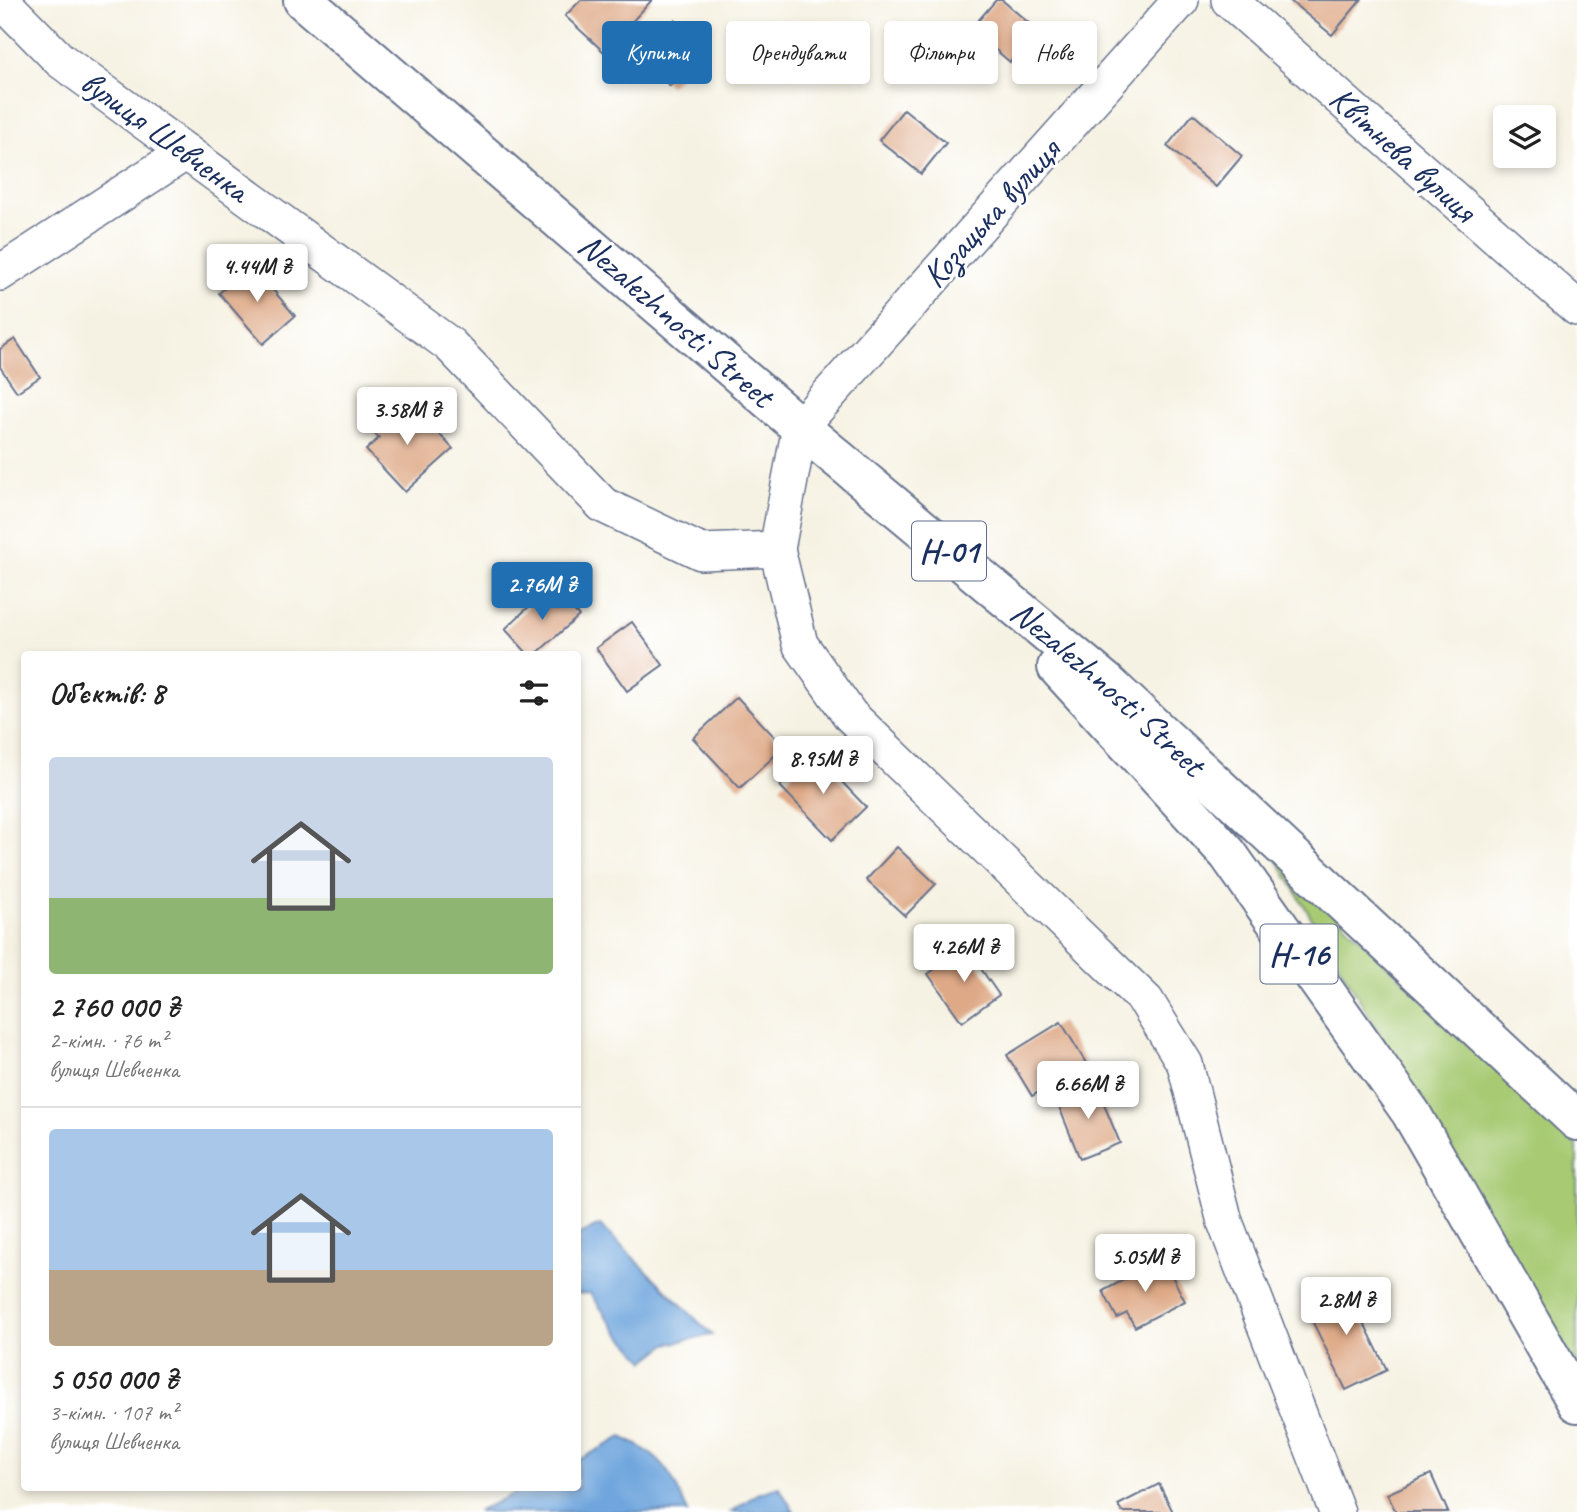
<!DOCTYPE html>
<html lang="uk">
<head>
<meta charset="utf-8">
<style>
	:root { --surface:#fff; --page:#f2f2f2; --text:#222; --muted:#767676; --line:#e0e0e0; --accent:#1f6fb2 }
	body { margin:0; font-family:Caveat,sans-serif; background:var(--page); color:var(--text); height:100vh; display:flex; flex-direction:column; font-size:26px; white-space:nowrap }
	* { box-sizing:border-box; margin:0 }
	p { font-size:23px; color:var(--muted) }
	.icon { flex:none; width:38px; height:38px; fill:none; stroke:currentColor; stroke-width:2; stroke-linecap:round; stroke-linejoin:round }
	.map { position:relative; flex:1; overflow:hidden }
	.sheet { position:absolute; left:21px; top:651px; width:560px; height:840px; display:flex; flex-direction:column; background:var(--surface); border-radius:7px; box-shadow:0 4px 10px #0003 }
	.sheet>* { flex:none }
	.banner { position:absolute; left:602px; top:21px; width:665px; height:63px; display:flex; gap:14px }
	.buttons { position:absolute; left:1493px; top:105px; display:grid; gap:14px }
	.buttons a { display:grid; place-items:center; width:63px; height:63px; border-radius:7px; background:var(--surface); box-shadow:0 4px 10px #0003; font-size:35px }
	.price { position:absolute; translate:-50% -60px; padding:0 16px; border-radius:7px; background:#fff; color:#222; font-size:23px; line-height:46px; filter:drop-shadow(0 2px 4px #0008) }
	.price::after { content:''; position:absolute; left:50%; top:42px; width:21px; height:16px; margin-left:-10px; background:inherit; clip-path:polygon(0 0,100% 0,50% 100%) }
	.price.on { background:var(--accent); color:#fff }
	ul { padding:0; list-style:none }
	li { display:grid; align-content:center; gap:14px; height:371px; padding:0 28px }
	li+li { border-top:2px solid var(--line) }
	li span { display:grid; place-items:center; height:217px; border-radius:7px; color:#555 }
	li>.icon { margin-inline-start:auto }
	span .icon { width:126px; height:126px; fill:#fffc; stroke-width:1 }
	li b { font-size:30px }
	h2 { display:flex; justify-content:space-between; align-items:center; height:84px; padding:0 28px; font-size:30px }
	.chip { padding:0 24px; border-radius:7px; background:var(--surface); box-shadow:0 4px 10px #0003; font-size:24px; line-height:63px }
	.chip.on { background:var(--accent); color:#fff }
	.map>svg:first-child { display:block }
</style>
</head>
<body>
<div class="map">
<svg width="1577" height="1512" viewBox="0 0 1577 1512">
	<rect width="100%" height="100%" fill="#fff"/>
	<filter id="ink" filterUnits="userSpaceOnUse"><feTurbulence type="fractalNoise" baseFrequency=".0143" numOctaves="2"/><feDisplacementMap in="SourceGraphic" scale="14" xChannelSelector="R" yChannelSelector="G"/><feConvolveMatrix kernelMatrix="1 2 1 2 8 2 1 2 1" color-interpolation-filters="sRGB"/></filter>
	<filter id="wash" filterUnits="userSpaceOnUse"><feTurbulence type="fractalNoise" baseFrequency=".00686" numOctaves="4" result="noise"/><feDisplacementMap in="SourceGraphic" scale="28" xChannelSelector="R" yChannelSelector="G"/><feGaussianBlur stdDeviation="1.57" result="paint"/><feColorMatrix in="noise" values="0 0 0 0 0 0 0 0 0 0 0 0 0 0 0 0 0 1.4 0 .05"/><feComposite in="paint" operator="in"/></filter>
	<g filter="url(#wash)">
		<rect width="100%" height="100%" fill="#f6f2e3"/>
		<path fill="#a7ca73" stroke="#617c68" stroke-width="2" d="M 1276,858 L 1577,1146 L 1577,1367 Z"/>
		<g fill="#6fa6dd" stroke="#456a9e" stroke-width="2">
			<path d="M 600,1225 L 712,1335 L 667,1344 L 645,1361 L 616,1330 L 590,1293 L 578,1294 L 578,1235 Z"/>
			<path d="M 622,1437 C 665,1458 669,1470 688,1512 L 477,1512 L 524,1488 L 578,1488 L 578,1460 Z"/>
			<path d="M 779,1487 L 794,1512 L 731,1512 L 757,1494 Z"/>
		</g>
		<g id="blocks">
			<g fill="#dea986">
				<path d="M 581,0 L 652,0 L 604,52 L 565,16 Z"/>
				<path d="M 996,0 L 1002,0 L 1037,30 L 1010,62 L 971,29 Z"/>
				<path d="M 1289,0 L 1361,0 L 1332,35 Z"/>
				<path d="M 675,20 L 706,49 L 670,86 L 640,56 Z"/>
				<path d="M 904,109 L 946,143 L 921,174 L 879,140 Z"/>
				<path d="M 1193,114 L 1242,156 L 1216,187 L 1167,146 Z"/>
				<path d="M 252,265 L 295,316 L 263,344 L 219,293 Z"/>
				<path d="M 15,339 L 40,377 L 17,392 L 0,367 L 0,349 Z"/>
				<path d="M 412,404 L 453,449 L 405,492 L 366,450 L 379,438 L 370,429 L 391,410 L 397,417 Z"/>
				<path d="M 551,586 L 579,616 L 536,654 L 528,654 L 505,629 Z"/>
				<path d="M 632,622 L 663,665 L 627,691 L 596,648 Z"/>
				<path d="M 737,697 L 784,747 L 740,788 L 693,738 Z"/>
				<path d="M 814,753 L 866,807 L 832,840 L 780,786 Z"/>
				<path d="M 897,847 L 936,884 L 905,916 L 866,880 Z"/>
				<path d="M 966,947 L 999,995 L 962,1022 L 928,974 Z"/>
				<path d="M 1061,1022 L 1086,1063 L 1032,1096 L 1007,1055 Z"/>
				<path d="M 1095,1083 L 1120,1143 L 1080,1159 L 1056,1099 Z"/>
				<path d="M 1163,1259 L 1185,1301 L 1135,1327 L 1127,1313 L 1117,1318 L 1103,1291 Z"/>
				<path d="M 1345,1284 L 1387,1370 L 1346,1390 L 1304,1304 Z"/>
				<path d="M 1431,1474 L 1448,1512 L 1396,1512 L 1387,1494 Z"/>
				<path d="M 1159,1484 L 1173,1512 L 1122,1512 L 1118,1505 Z"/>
			</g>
		</g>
	</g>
	<g filter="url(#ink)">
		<use href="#blocks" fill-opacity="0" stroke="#68738d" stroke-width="2"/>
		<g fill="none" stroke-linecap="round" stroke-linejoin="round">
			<g stroke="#68738d" stroke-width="38">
				<g id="street">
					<path d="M 1,0 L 60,60 L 450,345 L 603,505 L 701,552 L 777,549"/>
					<path d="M 1181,0 L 800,427 L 777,549 L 800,644 L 850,715 L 1146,1001 L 1185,1064 L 1225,1222 L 1337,1512"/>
					<path d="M 1229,0 L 1577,308"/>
					<path d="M 0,273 L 186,152"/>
				</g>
			</g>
			<g stroke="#68738d" stroke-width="42">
				<g id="primary">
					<path id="s1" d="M 303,0 L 800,427 L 1106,682 L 1577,1121"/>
					<path d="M 1057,667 L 1228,854 L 1411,1113 L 1577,1403"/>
				</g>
			</g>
			<use href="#street" stroke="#fff" stroke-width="35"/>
			<use href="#primary" stroke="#fff" stroke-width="38"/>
		</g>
	</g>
	<g text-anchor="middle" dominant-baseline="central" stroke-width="6" stroke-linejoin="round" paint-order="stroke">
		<g fill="#fff" stroke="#5f6d8e" stroke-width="2">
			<rect x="912" y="521.5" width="74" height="59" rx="5"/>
			<rect x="1260.5" y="924.5" width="77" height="59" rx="5"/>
		</g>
		<g font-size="33" font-weight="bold" fill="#1b2f5e">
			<text x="949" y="551">Н-01</text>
			<text x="1299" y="954">Н-16</text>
		</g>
		<g font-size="35" fill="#1b2f5e" stroke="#fff">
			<text transform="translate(165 136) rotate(36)">вулиця Шевченка</text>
			<text transform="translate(1403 154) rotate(42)">Квітнева вулиця</text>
			<text transform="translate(991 213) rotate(-48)">Козацька вулиця</text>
			<text transform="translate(676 320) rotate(41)">Nezalezhnosti Street</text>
			<text stroke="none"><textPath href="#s1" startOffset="1059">Nezalezhnosti Street</textPath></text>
		</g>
	</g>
</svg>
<div class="buttons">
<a><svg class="icon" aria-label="layers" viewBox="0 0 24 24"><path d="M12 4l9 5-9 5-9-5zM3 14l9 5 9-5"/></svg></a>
</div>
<b class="price" style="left:257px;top:304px">4.44M ₴</b>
<b class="price" style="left:407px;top:447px">3.58M ₴</b>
<b class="price on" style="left:542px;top:622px">2.76M ₴</b>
<b class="price" style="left:823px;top:796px">8.95M ₴</b>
<b class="price" style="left:964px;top:984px">4.26M ₴</b>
<b class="price" style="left:1088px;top:1121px">6.66M ₴</b>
<b class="price" style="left:1145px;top:1294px">5.05M ₴</b>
<b class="price" style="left:1346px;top:1337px">2.8M ₴</b>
<div class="banner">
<a class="chip on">Купити</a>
<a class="chip">Орендувати</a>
<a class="chip">Фільтри</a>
<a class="chip">Нове</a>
</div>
<section class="sheet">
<h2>Об’єктів: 8<svg class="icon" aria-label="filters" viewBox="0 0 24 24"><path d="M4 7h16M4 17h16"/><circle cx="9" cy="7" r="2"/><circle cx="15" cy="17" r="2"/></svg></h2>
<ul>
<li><span style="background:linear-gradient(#c9d6e8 65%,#8fb573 0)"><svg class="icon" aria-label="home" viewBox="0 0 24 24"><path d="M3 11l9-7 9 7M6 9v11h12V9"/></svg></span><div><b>2 760 000 ₴</b><p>2-кімн. · 76 m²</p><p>вулиця Шевченка</p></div></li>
<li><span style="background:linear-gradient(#a9c7e8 65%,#b9a48a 0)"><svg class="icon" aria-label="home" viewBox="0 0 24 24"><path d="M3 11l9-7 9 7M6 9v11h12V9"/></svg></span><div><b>5 050 000 ₴</b><p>3-кімн. · 107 m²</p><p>вулиця Шевченка</p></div></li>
</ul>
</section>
</div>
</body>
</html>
